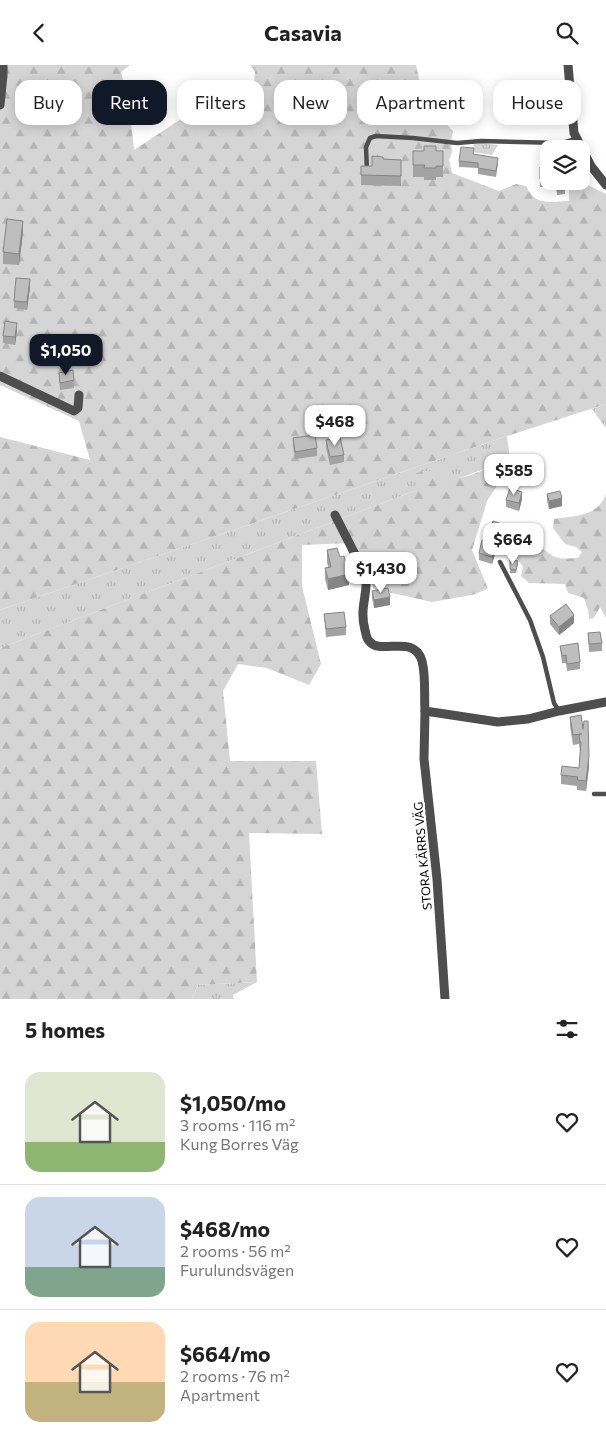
<!DOCTYPE html>
<html lang="en">
<head>
<meta charset="utf-8">
<style>
	:root { --surface:#fff; --page:#f2f2f2; --text:#222; --muted:#767676; --line:#e0e0e0; --accent:#111827 }
	body { margin:0; font-family:Commissioner,sans-serif; background:var(--page); color:var(--text); height:100vh; display:flex; flex-direction:column; font-size:19px; white-space:nowrap }
	* { box-sizing:border-box; margin:0 }
	p { font-size:16px; color:var(--muted) }
	.icon { flex:none; width:28px; height:28px; fill:none; stroke:currentColor; stroke-width:2; stroke-linecap:round; stroke-linejoin:round }
	.map { position:relative; height:934px; overflow:hidden }
	.side { display:flex; flex-direction:column; background:var(--surface); flex:1 }
	.side>* { flex:none }
	.guide { position:absolute; left:15px; top:15px; width:576px; height:45px; display:flex; gap:10px }
	.controls { position:absolute; left:540px; top:75px; display:grid; gap:10px }
	.controls a { display:grid; place-items:center; width:50px; height:50px; border-radius:10px; background:var(--surface); box-shadow:0 2px 12px #0003; font-size:25px }
	.price { position:absolute; translate:-50% -42px; padding:0 11px; border-radius:10px; background:#fff; color:#222; font-size:16px; line-height:32px; filter:drop-shadow(0 1px 2px #0008) }
	.price::after { content:''; position:absolute; left:50%; top:30px; width:15px; height:11px; margin-left:-8px; background:inherit; clip-path:polygon(0 0,100% 0,50% 100%) }
	.price.selected { background:var(--accent); color:#fff }
	ul { padding:0; list-style:none }
	li { display:flex; align-items:center; gap:15px; height:125px; padding:0 25px }
	li+li { border-top:1px solid var(--line) }
	li span { display:grid; place-items:center; flex:none; width:140px; height:100px; border-radius:15px; color:#555 }
	li>.icon { margin-inline-start:auto }
	span .icon { width:60px; height:60px; fill:#fffc; stroke-width:1 }
	li b { font-size:21px }
	h2 { display:flex; justify-content:space-between; align-items:center; height:60px; padding:0 25px; font-size:21px }
	.pill { padding:0 18px; border-radius:15px; background:var(--surface); box-shadow:0 2px 12px #0003; font-size:18px; line-height:45px }
	.pill.selected { background:var(--accent); color:#fff }
	header { display:flex; justify-content:space-between; align-items:center; height:65px; padding:0 25px; background:var(--surface); font-size:22px; font-weight:700 }
	.map>svg:first-child { display:block }
</style>
</head>
<body>
<header><svg class="icon" aria-label="back" viewBox="0 0 24 24"><path d="M15 5l-7 7 7 7"/></svg>Casavia<svg class="icon" aria-label="search" viewBox="0 0 24 24"><circle cx="10" cy="10" r="6"/><path d="M15 15l6 6"/></svg></header>
<div class="map">
<svg width="606" height="934" viewBox="0 0 606 934">
	<defs>
		<pattern id="grass-tufts" width="24" height="20" patternUnits="userSpaceOnUse" patternTransform="scale(1.25)"><rect width="24" height="20" fill="#d5d5d5"/><path d="M3 7l-1-3M5 7V3M7 7l1-3M15 17l-1-3M17 17v-4M19 17l1-3" fill="none" stroke="#b5b5b5"/></pattern>
		<pattern id="forest-firs" width="22" height="20" patternUnits="userSpaceOnUse" patternTransform="scale(1.25)"><rect width="22" height="20" fill="#d5d5d5"/><path d="M5 1l3.5 6h-7zM16 11l3.5 6h-7z" fill="#b5b5b5"/></pattern>
	</defs>
	<rect width="100%" height="100%" fill="#fff"/>
	<g fill="url(#grass-tufts)">
		<path d="M 480,78 L 498,80 L 492,90 L 472,87 L 474,79 Z"/>
		<path d="M 606,339 L 606,361 L 605,362 L 592,344 Z"/>
		<path d="M 507,371 L 510,394 L 460,413 L 417,425 L 0,583 L 0,545 Z"/>
		<path d="M 257,917 L 233,930 L 234,934 L 192,934 L 198,920 Z"/>
	</g>
	<g fill="url(#forest-firs)">
		<path d="M 0,0 L 130,0 L 121,7 L 129,38 L 134,85 L 216,31 L 238,21 L 254,18 L 255,6 L 250,0 L 416,0 L 421,23 L 435,47 L 453,66 L 451,77 L 452,87 L 449,95 L 452,108 L 499,126 L 516,119 L 526,121 C 535,141 550,137 569,136 L 569,116 L 588,120 L 606,129 L 606,339 L 507,371 L 0,545 L 0,372 L 90,395 L 79,356 L 0,320 Z"/>
		<path d="M 510,394 L 510,401 L 487,436 L 472,485 L 488,524 L 472,530 L 432,537 L 374,524 L 352,478 L 302,480 L 302,521 L 321,599 L 309,620 L 267,603 L 238,599 L 223,626 L 230,696 L 316,696 L 322,769 L 249,768 L 257,917 L 198,920 L 192,934 L 0,934 L 0,583 L 417,425 L 414,410 C 428,399 443,413 459,413 C 467,413 500,398 510,394 Z"/>
		<path d="M 606,429 L 606,553 L 600,542 L 594,553 L 589,554 L 588,545 L 584,533 L 568,528 L 565,519 L 529,518 L 521,511 L 523,502 L 516,492 L 523,479 C 544,477 538,482 553,491 C 560,495 570,493 578,493 L 582,487 L 576,482 L 565,479 L 553,463 L 554,454 C 574,451 598,452 606,429 Z"/>
	</g>
	<g fill="none" stroke-linecap="round" stroke-linejoin="round">
		<g stroke="#4e4e4e" stroke-width="4.5">
			<path d="M 367,106 L 366,82 L 370,73 L 376,71 L 413,73 L 457,78 L 481,76 L 562,78 L 576,74"/>
			<path d="M 500,497 L 530,555 L 543,592 L 554,638 L 559,646"/>
			<path d="M 594,729 L 606,729"/>
		</g>
		<g stroke="#4e4e4e" stroke-width="9">
			<path d="M 568,0 L 574,68 L 591,101 L 606,120"/>
			<path d="M 0,40 L 3,10 L 3,0"/>
			<path d="M 0,311 L 74,346 L 78,343 L 79,330"/>
			<path d="M 335,450 L 366,511 C 368,531 359,542 365,565 C 366,568 366,573 369,576 C 380,591 414,568 422,596 C 426,611 424,630 425,646 L 498,657 L 528,654 L 559,646 L 606,637"/>
			<path d="M 425,646 L 424,694 L 437,814 L 445,934"/>
		</g>
	</g>
	<g fill="#a3a3a3">
		<path d="M 413,86 L 443,86 L 443,112 L 436,112 L 436,115 L 424,115 L 424,112 L 413,112 Z"/>
		<path d="M 474,89 L 498,99 L 496,112 L 478,109 L 478,103 L 459,102 L 459,96 Z"/>
		<path d="M 383,94 L 401,95 L 401,121 L 361,120 L 361,101 L 372,101 Z"/>
		<path d="M 549,101 L 549,116 L 551,116 L 551,122 L 540,122 L 540,102 Z"/>
		<path d="M 556,117 L 565,125 L 565,129 L 557,130 Z"/>
		<path d="M 23,167 L 19,200 L 3,199 L 3,187 Z"/>
		<path d="M 30,222 L 27,245 L 14,243 L 14,236 Z"/>
		<path d="M 17,266 L 15,280 L 3,278 L 3,271 Z"/>
		<path d="M 59,308 L 74,315 L 74,323 L 60,325 L 59,315 Z"/>
		<path d="M 293,373 L 317,383 L 317,391 L 295,394 L 293,381 Z"/>
		<path d="M 326,375 L 344,390 L 344,397 L 330,400 L 326,383 Z"/>
		<path d="M 547,429 L 562,441 L 549,444 L 547,436 Z"/>
		<path d="M 522,434 L 519,446 L 506,442 L 506,435 Z"/>
		<path d="M 502,467 L 492,499 L 479,495 L 479,488 L 487,477 Z"/>
		<path d="M 327,485 L 340,492 L 349,520 L 328,525 L 325,514 L 325,503 L 328,502 L 327,497 Z"/>
		<path d="M 510,494 L 518,499 L 516,508 L 510,508 Z"/>
		<path d="M 372,526 L 390,540 L 374,543 L 372,533 Z"/>
		<path d="M 324,549 L 346,562 L 346,570 L 326,572 Z"/>
		<path d="M 550,551 L 574,558 L 559,570 L 550,559 Z"/>
		<path d="M 588,568 L 602,578 L 602,586 L 589,587 Z"/>
		<path d="M 560,581 L 580,597 L 580,604 L 567,606 L 566,598 L 562,598 Z"/>
		<path d="M 581,650 L 589,701 L 586,726 L 577,725 L 577,721 L 561,719 L 561,710 L 579,703 L 580,687 L 579,679 L 573,680 L 570,661 L 570,652 Z"/>
	</g>
	<g fill="#858585">
		<path d="M 23,156 L 23,167 L 19,200 L 19,189 Z"/>
		<path d="M 30,214 L 30,222 L 27,245 L 27,237 Z"/>
		<path d="M 17,258 L 17,266 L 15,280 L 15,272 Z"/>
		<path d="M 522,427 L 522,434 L 519,446 L 519,438 Z"/>
		<path d="M 562,433 L 562,441 L 549,444 L 549,436 Z"/>
		<path d="M 502,459 L 502,467 L 492,499 L 492,492 Z"/>
		<path d="M 349,509 L 349,520 L 328,525 L 328,514 Z"/>
		<path d="M 390,532 L 390,540 L 374,543 L 374,535 Z"/>
		<path d="M 574,550 L 574,558 L 559,570 L 559,562 Z"/>
		<path d="M 589,691 L 589,701 L 586,726 L 586,716 Z"/>
	</g>
	<g fill="#bebebe" stroke="#858585">
		<path d="M 424,81 L 436,81 L 436,86 L 443,86 L 443,101 L 436,101 L 436,103 L 424,103 L 425,100 L 413,100 L 413,86 L 424,86 Z"/>
		<path d="M 461,82 L 474,83 L 473,89 L 498,93 L 496,106 L 478,103 L 478,98 L 459,96 Z"/>
		<path d="M 372,91 L 383,92 L 383,94 L 401,95 L 401,111 L 361,110 L 361,101 L 372,101 Z"/>
		<path d="M 549,101 L 549,114 L 540,114 L 540,102 Z"/>
		<path d="M 564,116 L 565,125 L 557,126 L 556,117 Z"/>
		<path d="M 7,154 L 23,156 L 19,189 L 3,187 Z"/>
		<path d="M 16,213 L 30,214 L 27,237 L 14,236 Z"/>
		<path d="M 5,256 L 17,258 L 15,272 L 3,271 Z"/>
		<path d="M 73,305 L 74,315 L 60,318 L 59,308 Z"/>
		<path d="M 315,370 L 317,383 L 295,387 L 293,373 Z"/>
		<path d="M 340,372 L 344,390 L 330,392 L 326,375 Z"/>
		<path d="M 510,423 L 522,427 L 519,438 L 506,435 Z"/>
		<path d="M 560,426 L 562,433 L 549,436 L 547,429 Z"/>
		<path d="M 493,456 L 502,459 L 492,492 L 479,488 L 482,475 L 487,477 Z"/>
		<path d="M 337,483 L 340,492 L 344,491 L 349,509 L 328,514 L 325,503 L 331,502 L 327,485 Z"/>
		<path d="M 510,494 L 518,496 L 516,505 L 510,504 Z"/>
		<path d="M 388,523 L 390,532 L 374,535 L 372,526 Z"/>
		<path d="M 566,539 L 574,550 L 559,562 L 550,551 Z"/>
		<path d="M 344,547 L 346,562 L 326,564 L 324,549 Z"/>
		<path d="M 600,567 L 602,578 L 589,579 L 588,568 Z"/>
		<path d="M 578,578 L 580,597 L 567,599 L 566,590 L 562,591 L 560,581 Z"/>
		<path d="M 581,650 L 583,664 L 584,656 L 588,656 L 589,691 L 586,716 L 577,715 L 578,712 L 561,710 L 562,701 L 579,703 L 581,677 L 580,677 L 579,669 L 582,669 L 573,670 L 570,652 Z"/>
	</g>
	<g text-anchor="middle" dominant-baseline="central" stroke-width="4.5" stroke-linejoin="round" paint-order="stroke">
		<g font-size="12" fill="#000" stroke="#fff">
			<text transform="translate(422 791) rotate(-95)">STORA KÄRRS VÄG</text>
		</g>
	</g>
</svg>
<div class="controls">
<a><svg class="icon" aria-label="layers" viewBox="0 0 24 24"><path d="M12 4l9 5-9 5-9-5zM3 14l9 5 9-5"/></svg></a>
</div>
<b class="price selected" style="left:66px;top:311px">$1,050</b>
<b class="price" style="left:335px;top:382px">$468</b>
<b class="price" style="left:514px;top:431px">$585</b>
<b class="price" style="left:513px;top:500px">$664</b>
<b class="price" style="left:381px;top:529px">$1,430</b>
<div class="guide">
<a class="pill">Buy</a>
<a class="pill selected">Rent</a>
<a class="pill">Filters</a>
<a class="pill">New</a>
<a class="pill">Apartment</a>
<a class="pill">House</a>
</div>
</div>
<section class="side">
<h2>5 homes<svg class="icon" aria-label="filters" viewBox="0 0 24 24"><path d="M4 7h16M4 17h16"/><circle cx="9" cy="7" r="2"/><circle cx="15" cy="17" r="2"/></svg></h2>
<ul>
<li><span style="background:linear-gradient(#dfe7d0 70%,#8fb573 0)"><svg class="icon" aria-label="home" viewBox="0 0 24 24"><path d="M3 11l9-7 9 7M6 9v11h12V9"/></svg></span><div><b>$1,050/mo</b><p>3 rooms · 116 m²</p><p>Kung Borres Väg</p></div><svg class="icon" aria-label="heart" viewBox="0 0 24 24"><path d="M12 20l-8-8c-3-5 5-10 8-4 3-6 11-1 8 4z"/></svg></li>
<li><span style="background:linear-gradient(#c9d6e8 70%,#7fa58c 0)"><svg class="icon" aria-label="home" viewBox="0 0 24 24"><path d="M3 11l9-7 9 7M6 9v11h12V9"/></svg></span><div><b>$468/mo</b><p>2 rooms · 56 m²</p><p>Furulundsvägen</p></div><svg class="icon" aria-label="heart" viewBox="0 0 24 24"><path d="M12 20l-8-8c-3-5 5-10 8-4 3-6 11-1 8 4z"/></svg></li>
<li><span style="background:linear-gradient(#ffd9b3 60%,#c2b280 0)"><svg class="icon" aria-label="home" viewBox="0 0 24 24"><path d="M3 11l9-7 9 7M6 9v11h12V9"/></svg></span><div><b>$664/mo</b><p>2 rooms · 76 m²</p><p>Apartment</p></div><svg class="icon" aria-label="heart" viewBox="0 0 24 24"><path d="M12 20l-8-8c-3-5 5-10 8-4 3-6 11-1 8 4z"/></svg></li>
</ul>
</section>
</body>
</html>
